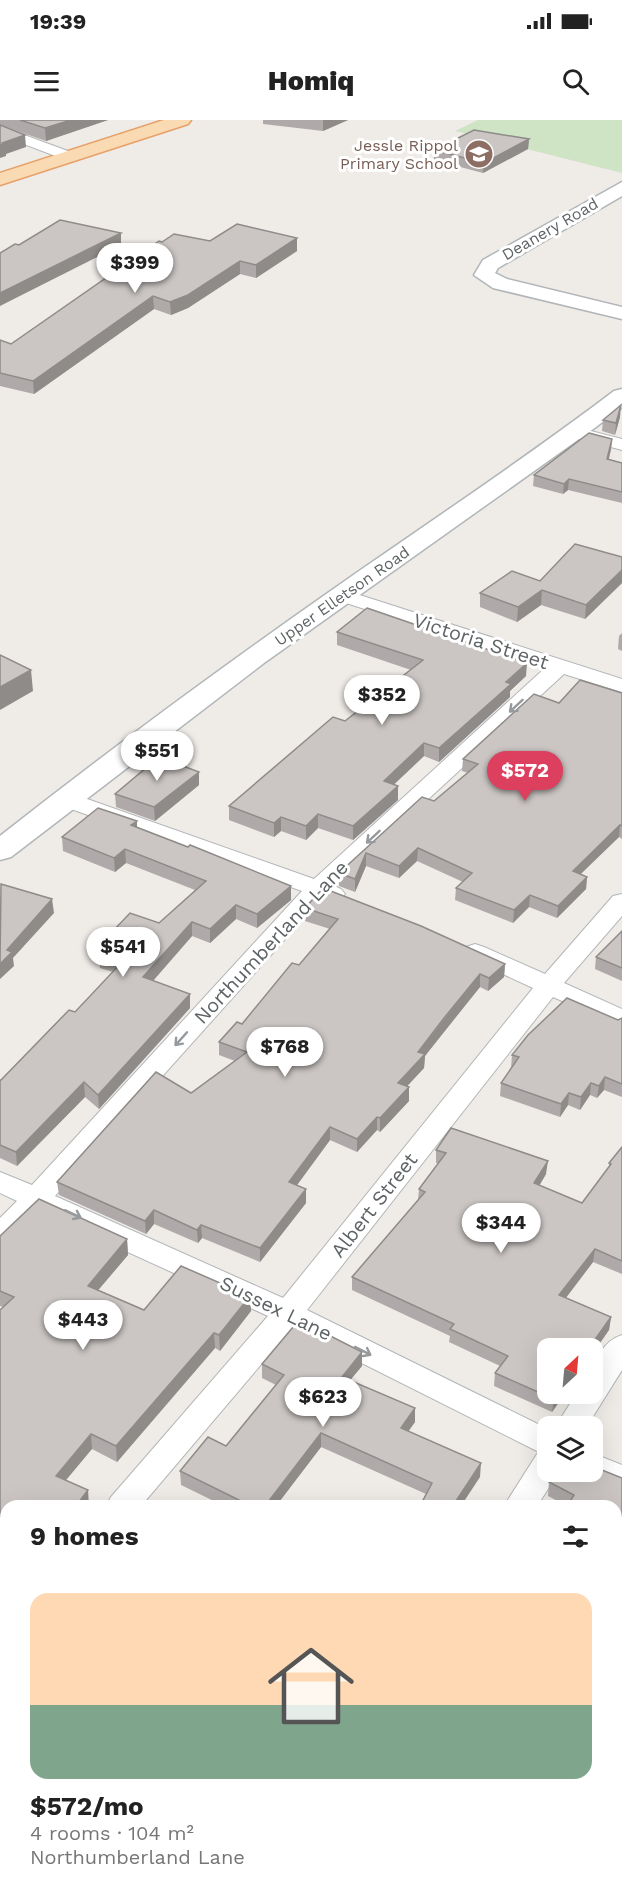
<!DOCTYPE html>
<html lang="en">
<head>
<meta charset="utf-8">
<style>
	:root { --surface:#fff; --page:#f2f2f2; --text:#222; --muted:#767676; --line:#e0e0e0; --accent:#dd3f5f }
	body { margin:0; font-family:"Work Sans",sans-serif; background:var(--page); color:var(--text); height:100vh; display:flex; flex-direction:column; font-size:22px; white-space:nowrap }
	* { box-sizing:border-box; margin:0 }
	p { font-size:20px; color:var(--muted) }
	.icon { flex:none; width:33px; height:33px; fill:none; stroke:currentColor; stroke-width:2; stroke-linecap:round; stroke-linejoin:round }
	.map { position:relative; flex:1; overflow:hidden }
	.panel { position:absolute; left:0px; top:1380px; width:622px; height:404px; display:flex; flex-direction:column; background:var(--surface); border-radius:18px 18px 0 0; box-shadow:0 6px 24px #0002 }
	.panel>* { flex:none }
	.needle { width:39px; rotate:26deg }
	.fabs { position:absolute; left:537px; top:1218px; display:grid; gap:12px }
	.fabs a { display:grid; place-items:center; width:66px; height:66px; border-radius:12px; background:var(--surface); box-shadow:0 6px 24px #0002; font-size:30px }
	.price { position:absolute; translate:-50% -51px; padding:0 14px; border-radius:21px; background:#fff; color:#222; font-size:20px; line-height:39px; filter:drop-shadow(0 2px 3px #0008) }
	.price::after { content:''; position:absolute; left:50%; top:36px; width:18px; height:14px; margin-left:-9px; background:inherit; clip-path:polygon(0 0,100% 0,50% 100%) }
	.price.active { background:var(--accent); color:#fff }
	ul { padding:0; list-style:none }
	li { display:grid; align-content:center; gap:12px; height:318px; padding:0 30px }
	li+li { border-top:2px solid var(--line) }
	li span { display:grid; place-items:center; height:186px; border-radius:18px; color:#555 }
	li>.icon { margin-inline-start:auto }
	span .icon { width:108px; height:108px; fill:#fffc; stroke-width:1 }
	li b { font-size:26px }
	h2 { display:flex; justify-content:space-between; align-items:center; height:72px; padding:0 30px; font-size:26px }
	.status { display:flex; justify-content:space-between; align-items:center; height:42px; padding:0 30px; background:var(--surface); direction:ltr }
	.status svg { height:16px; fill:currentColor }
	header { display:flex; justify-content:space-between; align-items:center; height:78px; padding:0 30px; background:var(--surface); font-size:27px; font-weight:800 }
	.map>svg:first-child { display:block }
</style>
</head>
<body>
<div class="status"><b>19:39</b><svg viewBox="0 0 49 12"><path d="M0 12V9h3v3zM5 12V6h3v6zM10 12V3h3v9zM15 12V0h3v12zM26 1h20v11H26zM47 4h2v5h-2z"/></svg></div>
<header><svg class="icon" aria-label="menu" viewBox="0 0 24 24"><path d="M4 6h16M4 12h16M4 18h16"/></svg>Homiq<svg class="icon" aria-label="search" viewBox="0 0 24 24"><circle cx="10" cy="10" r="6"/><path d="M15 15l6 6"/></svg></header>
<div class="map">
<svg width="622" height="1783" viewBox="0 0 622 1783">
	<rect width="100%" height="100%" fill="#efebe7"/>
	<path fill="#cee4c5" d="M 478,0 L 622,0 L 622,53 L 455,11 Z"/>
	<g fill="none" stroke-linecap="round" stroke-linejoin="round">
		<g stroke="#b2b6b8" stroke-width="2">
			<g id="street">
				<path d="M 0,6 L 76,34 L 78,37 L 76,40 L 66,40 L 0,15 Z"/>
				<path d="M 579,308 L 622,319 L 622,330 L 573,317 L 570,313 L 573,309 Z"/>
				<path d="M 341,469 L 622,559 L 622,572 L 564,554 L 334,766 L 341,769 L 345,774 L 341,779 L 333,781 L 322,778 L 55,1076 L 283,1178 L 533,868 L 466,837 L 463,832 L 466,827 L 475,824 L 484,827 L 545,854 L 613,776 L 622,774 L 622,796 L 564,863 L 622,889 L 622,907 L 553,877 L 307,1190 L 548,1309 L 548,1352 L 559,1352 L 537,1386 L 504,1386 L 537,1334 L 541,1333 L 292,1208 L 141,1386 L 106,1386 L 111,1377 L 268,1196 L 40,1092 L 10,1122 L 0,1125 L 0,1098 L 17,1081 L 0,1073 L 0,1052 L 32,1065 L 302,771 L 57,684 L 54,679 L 57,674 L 73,674 L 314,759 L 545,548 L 334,479 L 331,475 L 334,471 Z"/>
				<path d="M 622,1215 L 622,1250 L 587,1306 L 556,1306 L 576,1274 L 592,1274 C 592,1250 597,1223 622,1215 Z"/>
				<path d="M 592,1333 L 622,1345 L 622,1372 L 581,1354 L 580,1352 L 592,1352 Z"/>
				<path d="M 6,1506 L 6,1539 L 0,1541 L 0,1508 Z"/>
				<path d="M 0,1709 L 6,1712 L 6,1747 L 0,1744 Z"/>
				<path d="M 65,1778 L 108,1778 L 111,1783 L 68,1783 Z"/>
				<path d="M 255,1778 L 294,1778 L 291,1783 L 252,1783 Z"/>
			</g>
		</g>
		<g stroke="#b1b6b8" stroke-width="3">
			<g id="secondary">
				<path d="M 622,62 L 622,76 L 498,148 L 495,153 L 507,159 L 622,187 L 622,199 L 493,168 L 474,155 L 483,140 Z"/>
				<path d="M 622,269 L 622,287 L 596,307 L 264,543 L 11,737 L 0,740 L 0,716 C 108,631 219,549 332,470 C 426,404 522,341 614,271 Z"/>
			</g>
		</g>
		<g stroke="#e7a068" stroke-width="3">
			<path id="primary" d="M 164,0 L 191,0 L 188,4 L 0,65 L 0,53 Z"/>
		</g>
		<use href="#street" fill="#fff" fill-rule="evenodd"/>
		<use href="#secondary" fill="#fff" fill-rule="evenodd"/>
		<use href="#primary" fill="#f9dab2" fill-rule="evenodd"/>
	</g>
	<g fill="#afaaa9">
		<path d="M 0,0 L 108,0 L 46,21 L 0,5 Z"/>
		<path d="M 263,0 L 348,0 L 323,11 L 263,4 Z"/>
		<path d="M 529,19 L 528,29 L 483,53 L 434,40 L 434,30 Z"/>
		<path d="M 210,121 L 297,131 L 256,158 L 240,154 L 188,188 L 171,195 L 154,189 L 34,274 L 0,266 L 0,220 L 11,224 L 162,122 Z"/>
		<path d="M 620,297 L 615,315 L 602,311 L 603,300 Z"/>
		<path d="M 612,319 L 611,329 L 609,339 L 622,343 L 622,383 L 568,370 L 563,374 L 533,366 L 534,355 Z"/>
		<path d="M 622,437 L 622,463 L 585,499 L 541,485 L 517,502 L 480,487 L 480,473 L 540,461 Z"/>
		<path d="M 337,512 L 526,556 L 510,571 L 510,577 L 439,642 L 424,636 L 394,664 L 398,666 L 398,680 L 353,720 L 318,708 L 306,720 L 281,711 L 274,717 L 229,700 L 229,686 L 345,601 L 411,550 L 337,525 Z"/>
		<path d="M 622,513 L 622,531 L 618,529 L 619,516 Z"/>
		<path d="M 622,573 L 622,719 L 619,717 L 581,754 L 587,757 L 586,769 L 557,798 L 529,787 L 513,803 L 455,780 L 456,768 L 463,762 L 417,741 L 399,758 L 366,746 L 355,772 L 339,766 L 339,753 L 434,681 L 468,653 L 462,651 L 463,639 L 559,583 Z"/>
		<path d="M 199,665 L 155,701 L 116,687 L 115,674 Z"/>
		<path d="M 137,707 L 291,780 L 257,808 L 236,799 L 210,823 L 192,816 L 153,861 L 190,874 L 190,888 L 99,989 L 85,977 L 17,1046 L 0,1038 L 0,960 L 1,960 L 75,892 L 113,852 L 100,848 L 99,834 L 112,819 L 111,813 L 159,803 L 195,770 L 126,743 L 115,752 L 63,731 L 62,717 Z"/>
		<path d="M 305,788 L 505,844 L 504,857 L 488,871 L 480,867 L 443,912 L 425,936 L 424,948 L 407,966 L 409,967 L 409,981 L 380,1012 L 377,1010 L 357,1032 L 330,1020 L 297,1065 L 306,1083 L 260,1142 L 202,1118 L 198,1123 L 154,1104 L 146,1114 L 59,1075 L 57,1062 L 191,973 L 235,941 L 219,935 L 219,922 L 242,904 L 299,845 L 330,809 L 305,801 Z"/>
		<path d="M 622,811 L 622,861 L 595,849 L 596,837 Z"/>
		<path d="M 622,898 L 622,977 L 604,970 L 597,978 L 590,975 L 580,990 L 568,985 L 560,997 L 500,976 L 501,963 L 512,948 L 511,948 L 512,935 L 618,900 Z"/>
		<path d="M 622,1027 L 622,1154 L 593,1142 L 566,1178 L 611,1197 L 609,1210 L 552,1292 L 494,1266 L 495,1253 L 500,1246 L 449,1222 L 450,1216 L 352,1170 L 352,1157 L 418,1080 L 419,1069 L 438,1043 L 436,1043 L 436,1030 L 546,1054 L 539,1066 L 582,1083 L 609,1047 L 609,1043 Z"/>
		<path d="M 0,1116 L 127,1119 L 128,1135 L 98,1170 L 144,1190 L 250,1176 L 251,1191 L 220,1231 L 215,1228 L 117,1342 L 92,1329 L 6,1386 L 6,1472 L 0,1481 L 0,1190 L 3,1187 L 0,1186 Z"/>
		<path d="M 362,1232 L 362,1246 L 350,1260 L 415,1302 L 408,1311 L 480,1357 L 426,1374 L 321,1327 L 276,1386 L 224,1386 L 181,1365 L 180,1351 L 226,1326 L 276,1265 L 262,1258 L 262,1244 Z"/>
		<path d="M 622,1358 L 622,1410 L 616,1418 L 567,1386 L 548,1376 L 549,1362 Z"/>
		<path d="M 622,1606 L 622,1728 L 616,1725 L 616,1615 Z"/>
		<path d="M 0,1625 L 6,1628 L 6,1694 L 0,1690 Z"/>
		<path d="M 152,1778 L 215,1778 L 211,1783 L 163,1783 Z"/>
	</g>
	<g fill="#8e8b89">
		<path d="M 71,0 L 108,0 L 46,21 L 45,8 Z"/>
		<path d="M 323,0 L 348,0 L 323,11 Z"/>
		<path d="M 25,15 L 26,27 L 6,34 L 6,36 L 0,38 L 0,25 L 2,23 Z"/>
		<path d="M 529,19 L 528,29 L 483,53 L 484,43 Z"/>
		<path d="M 121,113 L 121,125 L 0,186 L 0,173 Z"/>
		<path d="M 297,118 L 297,131 L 256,158 L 256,145 Z"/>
		<path d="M 240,141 L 240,154 L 188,188 L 171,195 L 170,182 Z"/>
		<path d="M 153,176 L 154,189 L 34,274 L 33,261 Z"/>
		<path d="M 621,285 L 620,297 L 615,315 L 616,303 Z"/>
		<path d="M 612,319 L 611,329 L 606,350 L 607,339 Z"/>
		<path d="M 569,359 L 568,370 L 563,374 L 564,364 Z"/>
		<path d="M 622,450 L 622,463 L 585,499 L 586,485 Z"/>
		<path d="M 542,470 L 541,485 L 517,502 L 518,487 Z"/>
		<path d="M 527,543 L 526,556 L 510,571 L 510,577 L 439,642 L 439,628 Z"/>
		<path d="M 31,550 L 33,571 L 0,590 L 0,567 Z"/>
		<path d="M 424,623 L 424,636 L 384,674 L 384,661 Z"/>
		<path d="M 199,652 L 199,665 L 155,701 L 154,687 Z"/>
		<path d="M 398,666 L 398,680 L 353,720 L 353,706 Z"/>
		<path d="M 318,694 L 318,708 L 306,720 L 306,706 Z"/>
		<path d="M 281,697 L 281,711 L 274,717 L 274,703 Z"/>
		<path d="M 137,701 L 137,715 L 131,705 Z"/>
		<path d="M 620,705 L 619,717 L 571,763 L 573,751 Z"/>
		<path d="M 418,728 L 417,741 L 399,758 L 399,746 Z"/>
		<path d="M 125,729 L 126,743 L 115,752 L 114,738 Z"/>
		<path d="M 366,733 L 366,746 L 355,772 L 355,759 Z"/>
		<path d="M 587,757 L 586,769 L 557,798 L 558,786 Z"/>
		<path d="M 291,766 L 291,780 L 257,808 L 257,794 Z"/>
		<path d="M 530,775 L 529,787 L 513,803 L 514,790 Z"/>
		<path d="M 52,779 L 54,793 L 13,838 L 14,846 L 0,859 L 0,844 L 7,830 Z"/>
		<path d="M 236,785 L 236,799 L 210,823 L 210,809 Z"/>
		<path d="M 192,802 L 192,816 L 144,871 L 143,857 Z"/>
		<path d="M 505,844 L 504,857 L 488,871 L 489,858 Z"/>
		<path d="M 480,854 L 480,867 L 425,936 L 424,948 L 398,976 L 398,963 L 418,932 Z"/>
		<path d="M 190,874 L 190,888 L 99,989 L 98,975 Z"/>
		<path d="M 605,957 L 604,970 L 597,978 L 599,966 Z"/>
		<path d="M 84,962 L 85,977 L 17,1046 L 16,1032 Z"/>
		<path d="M 591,963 L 590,975 L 580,990 L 581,977 Z"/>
		<path d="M 409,967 L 409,981 L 380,1012 L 380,998 Z"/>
		<path d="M 569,973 L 568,985 L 560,997 L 561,984 Z"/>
		<path d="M 377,997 L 377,1010 L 357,1032 L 357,1019 Z"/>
		<path d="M 330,1007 L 330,1020 L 289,1076 L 289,1062 Z"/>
		<path d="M 548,1041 L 546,1054 L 533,1076 L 534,1063 Z"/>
		<path d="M 306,1069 L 306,1083 L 260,1142 L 260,1128 Z"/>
		<path d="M 154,1090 L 154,1104 L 146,1114 L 145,1101 Z"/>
		<path d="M 201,1105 L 202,1118 L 198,1123 L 197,1110 Z"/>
		<path d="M 127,1119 L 128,1135 L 89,1181 L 88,1166 Z"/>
		<path d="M 595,1129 L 593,1142 L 558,1188 L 559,1175 Z"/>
		<path d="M 250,1176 L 251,1191 L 220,1231 L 219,1215 Z"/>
		<path d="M 611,1197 L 609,1210 L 592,1234 L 592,1228 L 589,1228 Z"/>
		<path d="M 214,1213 L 215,1228 L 117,1342 L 116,1326 Z"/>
		<path d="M 362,1232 L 362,1246 L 342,1270 L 342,1257 Z"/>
		<path d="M 558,1274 L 565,1274 L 552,1292 L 554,1279 Z"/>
		<path d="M 415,1288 L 415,1302 L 401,1322 L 401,1308 Z"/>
		<path d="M 321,1313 L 321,1327 L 276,1386 L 265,1386 Z"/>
		<path d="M 91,1314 L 92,1329 L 57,1371 L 56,1356 Z"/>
		<path d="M 481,1343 L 480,1357 L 461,1386 L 454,1386 L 454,1384 Z"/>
		<path d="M 88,1370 L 89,1386 L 76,1386 Z"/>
		<path d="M 622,1398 L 622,1410 L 616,1418 L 616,1406 Z"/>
		<path d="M 6,1454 L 6,1472 L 0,1481 L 0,1462 Z"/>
		<path d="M 206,1778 L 215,1778 L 211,1783 L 202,1783 Z"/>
		<path d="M 423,1778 L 429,1778 L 426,1783 L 420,1783 Z"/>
	</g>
	<g fill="#cbc6c4" stroke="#8e8b89" stroke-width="1.5">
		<path d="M 20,0 L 71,0 L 45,8 Z"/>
		<path d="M 0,5 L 25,15 L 2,23 L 5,24 L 0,25 Z"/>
		<path d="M 474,10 L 529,19 L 484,43 L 434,30 Z"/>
		<path d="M 60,100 L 121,113 L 0,173 L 0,133 L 15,124 L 19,125 Z"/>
		<path d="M 237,104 L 297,118 L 256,145 L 240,141 L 188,175 L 170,182 L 153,176 L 33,261 L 0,253 L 0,220 L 11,224 L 159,121 L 162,122 L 174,114 L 210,121 Z"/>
		<path d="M 621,285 L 616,303 L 603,300 Z"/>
		<path d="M 589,313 L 612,319 L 607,339 L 622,343 L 622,372 L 569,359 L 564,364 L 534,355 Z"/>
		<path d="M 575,424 L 622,437 L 622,450 L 586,485 L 542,470 L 518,487 L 480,473 L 512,451 L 540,461 Z"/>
		<path d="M 367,488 L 527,543 L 506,562 L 511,564 L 439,628 L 424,623 L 384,661 L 398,666 L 353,706 L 318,694 L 306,706 L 281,697 L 274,703 L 229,686 L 333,597 L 345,601 L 423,540 L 337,512 Z"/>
		<path d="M 0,535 L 31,550 L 0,567 Z"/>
		<path d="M 580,560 L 622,573 L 622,706 L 620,705 L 573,751 L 587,757 L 558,786 L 530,775 L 514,790 L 456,768 L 472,753 L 418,728 L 399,746 L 366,733 L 355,759 L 339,753 L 422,677 L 434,681 L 478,644 L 463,639 L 534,574 L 559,583 Z"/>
		<path d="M 159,637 L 199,652 L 154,687 L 115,674 Z"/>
		<path d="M 98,688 L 137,701 L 131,705 L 188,727 L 190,725 L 291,766 L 257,794 L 236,785 L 210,809 L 192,802 L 143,857 L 190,874 L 98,975 L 84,962 L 16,1032 L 0,1025 L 0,960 L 1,960 L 69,890 L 75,892 L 123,841 L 99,834 L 115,814 L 111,813 L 130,793 L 159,803 L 206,761 L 125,729 L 114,738 L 62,717 Z"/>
		<path d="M 1,764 L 52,779 L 7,830 L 12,832 L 0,844 Z"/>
		<path d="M 323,768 L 421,806 L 505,844 L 489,858 L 480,854 L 444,898 L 418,932 L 425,934 L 398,963 L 409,967 L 380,998 L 377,997 L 357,1019 L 330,1007 L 289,1062 L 306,1069 L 260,1128 L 201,1105 L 197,1110 L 154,1090 L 145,1101 L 57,1062 L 156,952 L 191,973 L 247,932 L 219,922 L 237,902 L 242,904 L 292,843 L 299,845 L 338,799 L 305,788 Z"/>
		<path d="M 622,811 L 622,848 L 596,837 Z"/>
		<path d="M 567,878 L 618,900 L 622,898 L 622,964 L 605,957 L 599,966 L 591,963 L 581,977 L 569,973 L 561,984 L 501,963 L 519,937 L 512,935 L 528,915 Z"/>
		<path d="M 451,1008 L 548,1041 L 534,1063 L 582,1083 L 611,1044 L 609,1043 L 622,1027 L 622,1141 L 595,1129 L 559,1175 L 611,1197 L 589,1228 L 548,1228 L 548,1274 L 558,1274 L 554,1279 L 495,1253 L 508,1236 L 450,1209 L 454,1204 L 352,1157 L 425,1072 L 419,1069 L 446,1033 L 436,1030 Z"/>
		<path d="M 39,1079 L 127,1119 L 88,1166 L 144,1190 L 181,1146 L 250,1176 L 219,1215 L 214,1213 L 116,1326 L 91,1314 L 56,1356 L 88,1370 L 76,1386 L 6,1386 L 6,1454 L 0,1462 L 0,1190 L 14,1177 L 0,1171 L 0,1116 Z"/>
		<path d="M 299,1200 L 362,1232 L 342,1257 L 415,1288 L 401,1308 L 481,1343 L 454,1384 L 460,1386 L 420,1386 L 432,1363 L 321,1313 L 265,1386 L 251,1386 L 180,1351 L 208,1317 L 226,1326 L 284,1255 L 262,1244 Z"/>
		<path d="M 592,1346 L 622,1358 L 622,1398 L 616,1406 L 616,1386 L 567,1386 L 574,1375 L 549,1362 L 557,1352 L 592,1352 Z"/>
		<path d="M 622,1606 L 622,1713 L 616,1710 L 616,1615 Z"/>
		<path d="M 0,1625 L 6,1628 L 6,1681 L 0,1678 Z"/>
		<path d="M 176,1778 L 206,1778 L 202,1783 L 187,1783 Z"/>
		<path d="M 284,1778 L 423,1778 L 420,1783 L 280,1783 Z"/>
		<path d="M 516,1778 L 518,1778 L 527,1783 L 512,1783 Z"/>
	</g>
	<defs><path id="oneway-shaft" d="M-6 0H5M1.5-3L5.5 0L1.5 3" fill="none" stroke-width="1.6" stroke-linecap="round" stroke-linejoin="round" transform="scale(1.5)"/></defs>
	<g stroke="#969a9c">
		<use href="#oneway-shaft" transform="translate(516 586) rotate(137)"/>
		<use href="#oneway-shaft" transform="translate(373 717) rotate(137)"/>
		<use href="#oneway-shaft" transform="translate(181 919) rotate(132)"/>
		<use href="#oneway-shaft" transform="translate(73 1094) rotate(25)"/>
		<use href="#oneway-shaft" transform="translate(363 1231) rotate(27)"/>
	</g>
	<defs>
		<g id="school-disc" transform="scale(1.5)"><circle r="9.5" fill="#8d6e63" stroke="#fff"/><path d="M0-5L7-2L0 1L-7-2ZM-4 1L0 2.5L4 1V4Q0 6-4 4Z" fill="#fff"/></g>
	</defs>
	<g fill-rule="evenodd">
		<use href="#school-disc" x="479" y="34"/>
	</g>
	<g text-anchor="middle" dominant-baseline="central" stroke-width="6" stroke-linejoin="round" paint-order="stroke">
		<g font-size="16" fill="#785e54" stroke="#fff" text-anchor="end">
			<text x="458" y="25">Jessle Rippol<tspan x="458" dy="18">Primary School</tspan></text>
		</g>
		<g font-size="16" fill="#5e6466" stroke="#fff">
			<text transform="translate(550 109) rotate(-30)">Deanery Road</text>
			<text transform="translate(342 476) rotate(-35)">Upper Elletson Road</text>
		</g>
		<g font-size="20" fill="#5e6466" stroke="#fff">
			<text transform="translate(481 521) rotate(18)">Victoria Street</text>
			<text transform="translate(271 822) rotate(-47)">Northumberland Lane</text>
			<text transform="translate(374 1085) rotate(-52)">Albert Street</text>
			<text transform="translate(276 1188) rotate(26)">Sussex Lane</text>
		</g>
	</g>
</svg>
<div class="fabs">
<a><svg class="needle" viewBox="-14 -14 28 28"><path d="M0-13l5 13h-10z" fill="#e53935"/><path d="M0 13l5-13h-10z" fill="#767676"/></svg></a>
<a><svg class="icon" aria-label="layers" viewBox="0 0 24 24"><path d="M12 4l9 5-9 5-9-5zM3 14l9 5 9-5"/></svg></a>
</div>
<b class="price" style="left:135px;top:174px">$399</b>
<b class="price" style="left:382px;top:606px">$352</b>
<b class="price" style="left:157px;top:662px">$551</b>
<b class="price active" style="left:525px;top:682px">$572</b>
<b class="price" style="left:123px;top:858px">$541</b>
<b class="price" style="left:285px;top:958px">$768</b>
<b class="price" style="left:501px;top:1134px">$344</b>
<b class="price" style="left:83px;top:1231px">$443</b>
<b class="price" style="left:323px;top:1308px">$623</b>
<section class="panel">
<h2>9 homes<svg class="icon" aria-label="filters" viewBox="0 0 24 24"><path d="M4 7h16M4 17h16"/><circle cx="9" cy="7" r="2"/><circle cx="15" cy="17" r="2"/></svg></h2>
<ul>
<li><span style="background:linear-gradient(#ffd9b3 60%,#7fa58c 0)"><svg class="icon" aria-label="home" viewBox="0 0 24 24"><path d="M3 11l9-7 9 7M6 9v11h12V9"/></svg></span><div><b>$572/mo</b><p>4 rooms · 104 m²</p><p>Northumberland Lane</p></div></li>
</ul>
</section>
</div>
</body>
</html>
